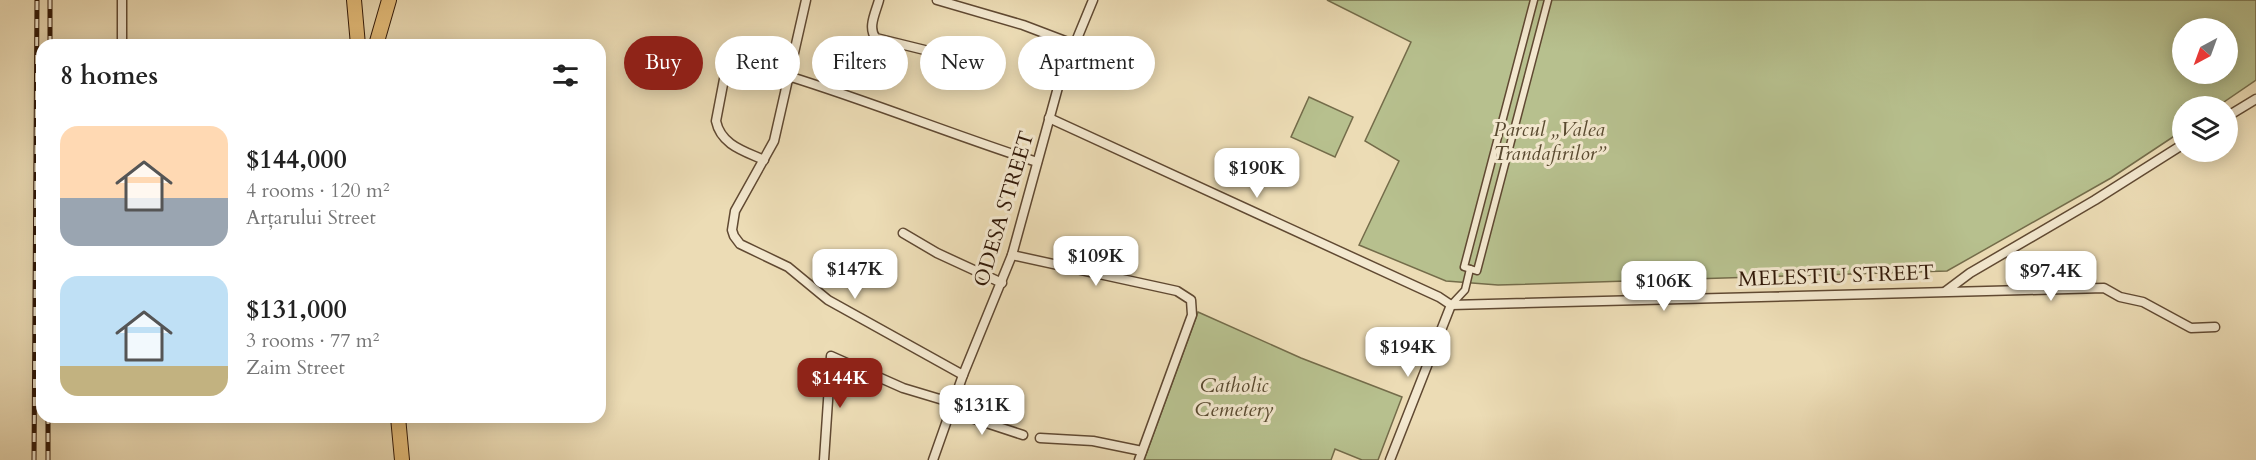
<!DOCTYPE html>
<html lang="en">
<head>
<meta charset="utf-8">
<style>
	:root { --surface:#fff; --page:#f2f2f2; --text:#222; --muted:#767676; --accent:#8f2418 }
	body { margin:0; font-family:Cardo,serif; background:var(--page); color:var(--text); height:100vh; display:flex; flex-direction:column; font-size:22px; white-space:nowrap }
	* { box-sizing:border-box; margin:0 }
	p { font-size:20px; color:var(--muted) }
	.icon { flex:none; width:33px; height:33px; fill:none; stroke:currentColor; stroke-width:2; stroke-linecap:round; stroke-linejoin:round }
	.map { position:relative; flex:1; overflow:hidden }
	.panel { position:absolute; left:36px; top:39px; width:570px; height:384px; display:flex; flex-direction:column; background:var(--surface); border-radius:18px; box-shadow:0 3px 15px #0003 }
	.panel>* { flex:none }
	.banner { position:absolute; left:624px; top:36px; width:570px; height:54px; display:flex; gap:12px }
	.needle { width:39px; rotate:221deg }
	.fabs { position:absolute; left:2172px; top:18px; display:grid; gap:12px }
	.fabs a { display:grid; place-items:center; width:66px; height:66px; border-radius:50%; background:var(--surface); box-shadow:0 3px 15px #0003; font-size:30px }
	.price { position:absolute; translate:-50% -51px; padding:0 14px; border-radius:12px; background:#fff; color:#222; font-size:20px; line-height:39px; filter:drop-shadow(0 2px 3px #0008) }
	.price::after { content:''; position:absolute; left:50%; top:36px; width:18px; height:14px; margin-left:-9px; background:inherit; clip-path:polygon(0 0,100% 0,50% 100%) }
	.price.active { background:var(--accent); color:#fff }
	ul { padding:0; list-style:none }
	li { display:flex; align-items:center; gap:18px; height:150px; padding:0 24px }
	li span { display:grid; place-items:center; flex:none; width:168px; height:120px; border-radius:18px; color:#555 }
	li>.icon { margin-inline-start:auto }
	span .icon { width:72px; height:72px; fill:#fffc; stroke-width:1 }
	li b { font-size:26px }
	h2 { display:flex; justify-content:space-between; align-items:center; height:72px; padding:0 24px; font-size:26px }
	.pill { padding:0 21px; border-radius:27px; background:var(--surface); box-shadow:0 3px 15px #0003; font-size:21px; line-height:54px }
	.pill.active { background:var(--accent); color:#fff }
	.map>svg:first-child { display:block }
</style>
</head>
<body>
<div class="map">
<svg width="2256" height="460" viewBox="0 0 2256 460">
	<rect width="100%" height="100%" fill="#ecdcb5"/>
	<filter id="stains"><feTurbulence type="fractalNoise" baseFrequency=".00333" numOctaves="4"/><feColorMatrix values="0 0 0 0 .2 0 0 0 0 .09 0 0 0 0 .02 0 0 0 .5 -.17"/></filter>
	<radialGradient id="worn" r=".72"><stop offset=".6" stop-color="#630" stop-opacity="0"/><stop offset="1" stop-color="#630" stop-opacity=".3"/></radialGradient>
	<g fill="#b7c08e" stroke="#746c4a" stroke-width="1.5" fill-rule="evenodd">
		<path d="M 1327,0 L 2256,0 L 2256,80 L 2218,106 L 2182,106 L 2182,131 L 2111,178 L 1947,271 L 1498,285 L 1446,281 L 1359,245 L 1399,161 L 1365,141 L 1411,42 ZM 2182,28 L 2228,28 L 2228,74 L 2182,74 Z"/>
		<path d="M 1309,97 L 1353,117 L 1335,157 L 1291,137 Z"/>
		<path d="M 1198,312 L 1301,358 L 1402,397 L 1378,460 L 1362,460 L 1335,449 L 1331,460 L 1144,460 Z"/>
	</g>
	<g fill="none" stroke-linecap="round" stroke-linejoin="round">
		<g stroke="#604932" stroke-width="9">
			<g id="pedestrian">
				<path d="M 1534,0 L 1464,267 L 1477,271 L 1548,0"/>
				<path d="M 1451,305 L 1465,290 L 1470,269"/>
			</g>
		</g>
		<g stroke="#604932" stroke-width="11">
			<g id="minor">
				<path d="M 806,0 L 774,141 L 735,211 L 732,230 L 734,236 L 740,244 L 788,267 L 828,300 L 963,375"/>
				<path d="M 879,0 C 876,12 867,28 876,38 L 953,57"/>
				<path d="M 937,0 L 1023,25 L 1073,44"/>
				<path d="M 122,45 L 122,0"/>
				<path d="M 729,53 L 716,121 C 721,145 744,151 764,160"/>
				<path d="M 788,76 C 872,102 953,135 1037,162"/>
				<path d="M 2228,116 L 2256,99"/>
				<path d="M 1049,118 L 1439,297 L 1451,305 L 2104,288 L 2120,297 L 2143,302 L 2191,328 L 2215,327"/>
				<path d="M 903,233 L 937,253 L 1002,283"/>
				<path d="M 1012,255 L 1177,291 L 1191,300 L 1192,315 L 1139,460"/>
				<path d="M 1946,291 L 1970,273 L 2095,200 L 2182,145"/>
				<path d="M 950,411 L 1023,435"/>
				<path d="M 1040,438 L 1093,441 L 1142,451"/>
				<path d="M 824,460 L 831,356 L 903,388 L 953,403"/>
				<path d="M 933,460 L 963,375 L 1012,255 L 1060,80 L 1093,0"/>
				<path d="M 1390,460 L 1451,305"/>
			</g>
		</g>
		<g stroke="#311807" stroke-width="16">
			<g id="primary">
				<path d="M 354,0 L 358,45"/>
				<path d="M 376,45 L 389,0"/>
				<path d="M 398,417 L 402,460"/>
			</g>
		</g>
		<use href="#pedestrian" stroke="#f3e8cf" stroke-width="6"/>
		<use href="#minor" stroke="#f3e8cf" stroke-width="8"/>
		<use href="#primary" stroke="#e6be7a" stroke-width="14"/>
		<g stroke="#311807" stroke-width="5">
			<g id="rail">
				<path d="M 50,0 L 50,45"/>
				<path d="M 34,460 L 37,0"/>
				<path d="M 48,460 L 48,417"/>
			</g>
		</g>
		<use href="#rail" stroke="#f3e8cf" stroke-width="3" stroke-dasharray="9" stroke-linecap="butt"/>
	</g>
	<g text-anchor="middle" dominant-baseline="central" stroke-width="6" stroke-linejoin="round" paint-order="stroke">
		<g font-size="21" font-style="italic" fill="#594a30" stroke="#f3e8cf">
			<text x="1549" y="129">Parcul „Valea<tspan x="1549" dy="24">Trandafirilor”</tspan></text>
			<text x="1234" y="385">Catholic<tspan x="1234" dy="24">Cemetery</tspan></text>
		</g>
		<g font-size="21" fill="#311807" stroke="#f3e8cf">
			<text transform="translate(1004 209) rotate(-73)">ODESA STREET</text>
			<text transform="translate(1836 276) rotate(-2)">MELESTIU STREET</text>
		</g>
	</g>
	<rect width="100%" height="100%" filter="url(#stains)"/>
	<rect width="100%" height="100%" fill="url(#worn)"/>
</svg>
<div class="fabs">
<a><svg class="needle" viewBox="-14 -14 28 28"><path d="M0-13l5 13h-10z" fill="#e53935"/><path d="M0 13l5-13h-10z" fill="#767676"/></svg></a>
<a><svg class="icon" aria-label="layers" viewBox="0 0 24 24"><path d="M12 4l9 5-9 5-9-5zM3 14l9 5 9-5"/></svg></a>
</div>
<b class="price" style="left:1257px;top:199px">$190K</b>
<b class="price" style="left:1096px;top:287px">$109K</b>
<b class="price" style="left:855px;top:300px">$147K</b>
<b class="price" style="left:2051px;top:302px">$97.4K</b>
<b class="price" style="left:1664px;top:312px">$106K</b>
<b class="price" style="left:1408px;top:378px">$194K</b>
<b class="price active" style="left:840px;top:409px">$144K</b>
<b class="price" style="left:982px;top:436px">$131K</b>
<div class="banner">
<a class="pill active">Buy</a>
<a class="pill">Rent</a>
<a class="pill">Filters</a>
<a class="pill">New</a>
<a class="pill">Apartment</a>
</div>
<section class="panel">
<h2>8 homes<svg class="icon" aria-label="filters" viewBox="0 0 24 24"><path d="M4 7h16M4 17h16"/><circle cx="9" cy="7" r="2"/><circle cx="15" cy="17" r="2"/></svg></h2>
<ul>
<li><span style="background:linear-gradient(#ffd9b3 60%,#9aa5b1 0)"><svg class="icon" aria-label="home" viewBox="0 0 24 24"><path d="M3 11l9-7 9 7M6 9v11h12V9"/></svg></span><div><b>$144,000</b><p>4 rooms · 120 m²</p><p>Arțarului Street</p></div></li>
<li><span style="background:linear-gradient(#bfe0f5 75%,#c2b280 0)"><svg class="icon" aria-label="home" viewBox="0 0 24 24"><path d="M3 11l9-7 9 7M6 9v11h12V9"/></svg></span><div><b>$131,000</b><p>3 rooms · 77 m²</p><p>Zaim Street</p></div></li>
</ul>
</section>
</div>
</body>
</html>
